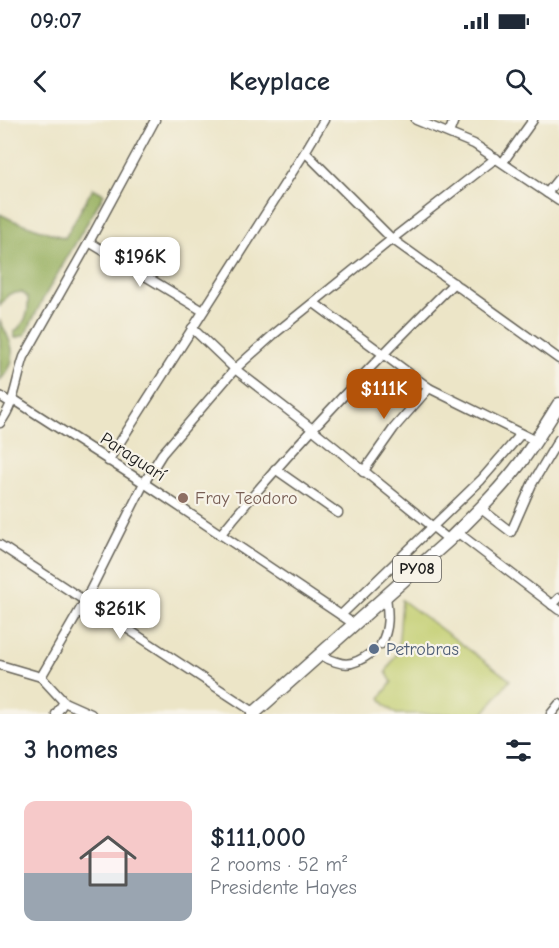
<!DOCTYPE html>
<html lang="en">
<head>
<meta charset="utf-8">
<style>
	:root { --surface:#fff; --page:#f6f6f7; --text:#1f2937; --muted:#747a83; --accent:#b45309 }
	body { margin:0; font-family:"Comic Neue",sans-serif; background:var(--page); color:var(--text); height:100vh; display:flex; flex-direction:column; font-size:22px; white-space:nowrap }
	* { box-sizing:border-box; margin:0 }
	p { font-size:20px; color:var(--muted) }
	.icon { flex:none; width:33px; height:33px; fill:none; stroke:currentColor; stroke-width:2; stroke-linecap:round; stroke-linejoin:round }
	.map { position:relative; height:594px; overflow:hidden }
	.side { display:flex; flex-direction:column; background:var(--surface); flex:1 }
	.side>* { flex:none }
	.price { position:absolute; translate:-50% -51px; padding:0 14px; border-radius:12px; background:#fff; color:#222; font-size:20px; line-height:39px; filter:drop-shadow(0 2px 3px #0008) }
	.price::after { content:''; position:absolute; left:50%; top:36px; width:18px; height:14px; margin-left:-9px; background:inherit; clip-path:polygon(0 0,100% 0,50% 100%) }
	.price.selected { background:var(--accent); color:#fff }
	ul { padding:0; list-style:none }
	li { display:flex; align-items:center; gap:18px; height:150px; padding:0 24px }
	li span { display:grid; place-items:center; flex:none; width:168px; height:120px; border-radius:12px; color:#555 }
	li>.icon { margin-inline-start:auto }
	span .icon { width:72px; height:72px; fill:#fffc; stroke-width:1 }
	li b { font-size:26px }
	h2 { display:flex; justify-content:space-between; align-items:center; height:72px; padding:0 24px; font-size:26px }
	.status { display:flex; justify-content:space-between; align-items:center; height:42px; padding:0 30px; background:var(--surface); direction:ltr }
	.status svg { height:16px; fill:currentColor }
	header { display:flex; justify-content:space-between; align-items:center; height:78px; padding:0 24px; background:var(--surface); font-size:27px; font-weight:700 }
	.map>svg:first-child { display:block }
</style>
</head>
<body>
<div class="status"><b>09:07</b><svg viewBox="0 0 49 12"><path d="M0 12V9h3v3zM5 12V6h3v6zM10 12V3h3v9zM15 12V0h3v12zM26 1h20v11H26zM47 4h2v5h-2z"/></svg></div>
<header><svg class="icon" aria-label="back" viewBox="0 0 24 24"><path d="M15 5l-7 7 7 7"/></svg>Keyplace<svg class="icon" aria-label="search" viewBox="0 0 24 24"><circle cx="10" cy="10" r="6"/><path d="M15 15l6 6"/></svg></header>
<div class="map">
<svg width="559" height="594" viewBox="0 0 559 594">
	<rect width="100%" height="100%" fill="#f7f3e8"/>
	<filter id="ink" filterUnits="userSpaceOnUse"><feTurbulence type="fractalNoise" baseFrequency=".0167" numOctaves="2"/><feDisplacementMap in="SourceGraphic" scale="12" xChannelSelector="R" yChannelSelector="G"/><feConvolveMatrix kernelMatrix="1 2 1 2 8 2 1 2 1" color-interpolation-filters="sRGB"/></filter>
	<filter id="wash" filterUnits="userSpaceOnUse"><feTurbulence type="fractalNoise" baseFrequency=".008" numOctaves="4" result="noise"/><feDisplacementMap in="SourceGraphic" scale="24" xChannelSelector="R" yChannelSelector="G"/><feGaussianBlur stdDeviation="1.35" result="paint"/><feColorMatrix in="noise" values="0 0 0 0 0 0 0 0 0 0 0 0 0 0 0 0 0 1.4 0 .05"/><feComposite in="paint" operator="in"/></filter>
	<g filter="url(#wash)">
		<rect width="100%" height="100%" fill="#ece5c7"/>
		<path fill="#c2ce70" stroke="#6f7546" stroke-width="1.5" d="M 402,480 L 510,560 L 483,594 L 396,594 L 385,585 L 380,578 L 392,562 L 386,552 L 398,531 Z"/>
		<g fill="#99b162" stroke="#5a663f" stroke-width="1.5">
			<path d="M 93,68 L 104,74 L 44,177 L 25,215 L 15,218 L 14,212 C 26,202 29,194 28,178 L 22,172 L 9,174 L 0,186 L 0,94 L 12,100 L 65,118 Z"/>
			<path d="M 0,201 C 12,222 21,240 0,260 Z"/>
		</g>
	</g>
	<g filter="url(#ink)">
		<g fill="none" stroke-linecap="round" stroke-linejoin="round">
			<g stroke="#656258" stroke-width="11">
				<g id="minor">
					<path d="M 416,0 L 474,24 L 559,81"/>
					<path d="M 449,13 L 454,0"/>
					<path d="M 305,32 L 392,119 L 559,239"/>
					<path d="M 503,42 L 533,0"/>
					<path d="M 547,73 L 559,58"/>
					<path d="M 89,122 L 203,191"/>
					<path d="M 314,183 L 429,268 L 536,321"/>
					<path d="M 192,208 L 235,249 L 311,308 L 449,420"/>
					<path d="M 0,276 L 11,283"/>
					<path d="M 13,279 L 144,363 L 354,504"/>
					<path d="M 0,303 C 15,284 16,260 24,237 L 89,122 L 155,0"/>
					<path d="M 108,341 L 305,32 L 324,0"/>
					<path d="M 275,349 L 338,393"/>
					<path d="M 363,352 L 394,308 L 429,268"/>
					<path d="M 480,388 L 511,412 L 532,364 L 559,319"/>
					<path d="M 457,412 L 559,490"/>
					<path d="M 220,415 C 293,326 372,244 454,163"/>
					<path d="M 0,425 L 257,594"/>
					<path d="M 552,485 L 559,478"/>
					<path d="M 341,495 L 481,360 L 521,314"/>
					<path d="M 381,524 C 390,508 388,493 386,476"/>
					<path d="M 319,535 C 342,545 349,549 371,533"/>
					<path d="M 0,545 L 41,557"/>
					<path d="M 41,557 L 85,481 L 144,363 L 162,334 L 235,249 L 273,215 L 392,119 L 496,38"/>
					<path d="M 41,557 L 64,582 L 56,594"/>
					<path d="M 64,582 L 91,594"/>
					<path d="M 551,594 L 559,584"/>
				</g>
			</g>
			<g stroke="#656258" stroke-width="15">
				<path id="highway" d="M 253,594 L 449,420 C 474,395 500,370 521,342 C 535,323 547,303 559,284"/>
			</g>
			<use href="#minor" stroke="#fff" stroke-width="8"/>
			<use href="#highway" stroke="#fff" stroke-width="12"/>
		</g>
	</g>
	<circle fill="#8d6e63" stroke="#f7f3e8" stroke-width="2" cx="183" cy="378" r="6"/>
	<circle fill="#5c6f8a" stroke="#f7f3e8" stroke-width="2" cx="374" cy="529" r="6"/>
	<g text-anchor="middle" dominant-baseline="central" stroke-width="4.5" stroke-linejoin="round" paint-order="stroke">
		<rect fill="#f7f3e8" stroke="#5e5c59" stroke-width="1.5" x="393" y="436" width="48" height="26" rx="4.5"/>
		<g font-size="16" font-weight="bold" fill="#1c1c1c">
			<text x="417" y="449">PY08</text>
		</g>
		<g font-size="18" fill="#1c1c1c" stroke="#f7f3e8">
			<text transform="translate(133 337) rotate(33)">Paraguarí</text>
		</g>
		<g font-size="18" fill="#785e54" stroke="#f7f3e8" text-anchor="start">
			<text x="195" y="378">Fray Teodoro</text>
		</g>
		<g font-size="18" fill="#4e5e75" stroke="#f7f3e8" text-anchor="start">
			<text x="386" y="529">Petrobras</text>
		</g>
	</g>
</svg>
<b class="price" style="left:140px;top:168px">$196K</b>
<b class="price selected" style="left:384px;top:300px">$111K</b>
<b class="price" style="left:120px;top:520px">$261K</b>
</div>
<section class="side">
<h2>3 homes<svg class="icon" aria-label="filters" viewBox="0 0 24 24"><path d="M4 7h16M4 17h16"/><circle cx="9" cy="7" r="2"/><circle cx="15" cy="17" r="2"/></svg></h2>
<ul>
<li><span style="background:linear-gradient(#f6c9c9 60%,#9aa5b1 0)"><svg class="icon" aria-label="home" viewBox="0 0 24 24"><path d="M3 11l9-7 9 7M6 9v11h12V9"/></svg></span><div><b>$111,000</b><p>2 rooms · 52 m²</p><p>Presidente Hayes</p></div></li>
</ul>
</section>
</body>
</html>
